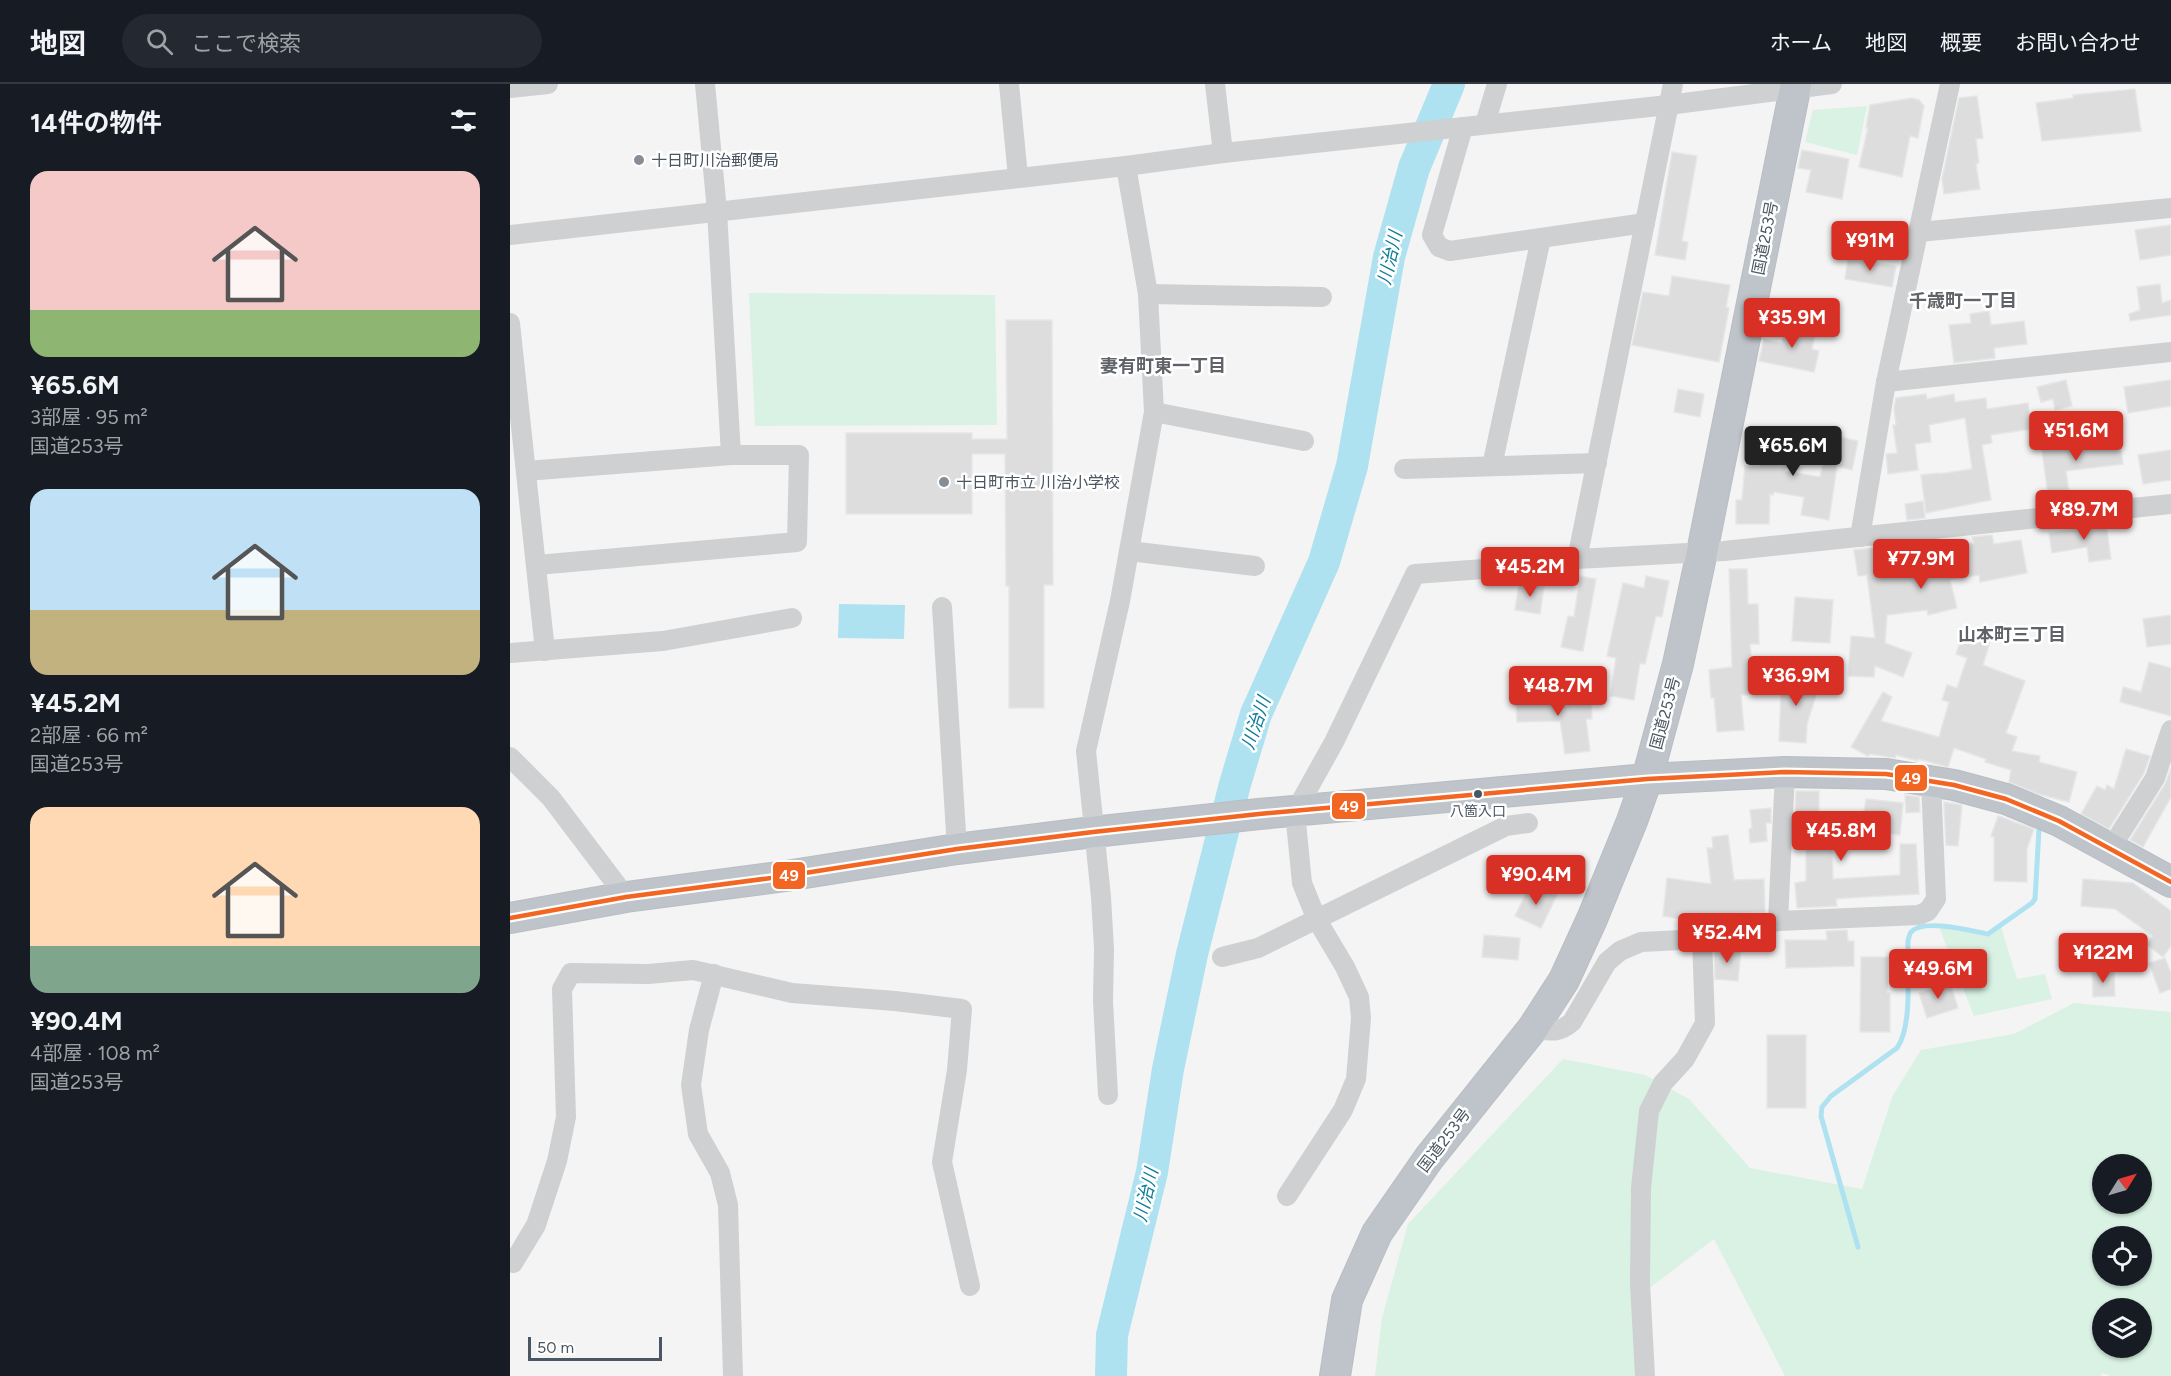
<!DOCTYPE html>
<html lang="ja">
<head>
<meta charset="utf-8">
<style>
	:root { --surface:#171b24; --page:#242831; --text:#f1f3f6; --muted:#9ea1a6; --line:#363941; --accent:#d93025 }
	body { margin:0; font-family:Figtree,"Noto Sans JP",sans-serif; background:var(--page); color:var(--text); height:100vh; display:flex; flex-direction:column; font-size:22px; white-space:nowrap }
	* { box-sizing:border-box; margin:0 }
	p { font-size:20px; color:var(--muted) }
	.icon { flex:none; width:33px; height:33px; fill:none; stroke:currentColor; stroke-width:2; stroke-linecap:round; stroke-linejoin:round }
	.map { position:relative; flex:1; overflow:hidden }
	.sheet { display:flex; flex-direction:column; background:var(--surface); width:510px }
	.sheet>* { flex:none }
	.needle { width:39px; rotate:53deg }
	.buttons { position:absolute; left:1582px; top:1070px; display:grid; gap:12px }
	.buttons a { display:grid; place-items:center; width:60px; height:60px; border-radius:50%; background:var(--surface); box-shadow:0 2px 4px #0004; font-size:30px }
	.scale { position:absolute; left:18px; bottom:15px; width:134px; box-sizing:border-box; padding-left:6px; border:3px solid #4a5661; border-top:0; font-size:16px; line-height:21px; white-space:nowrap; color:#4a5661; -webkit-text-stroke:4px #fff; paint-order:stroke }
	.price { position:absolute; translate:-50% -51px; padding:0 14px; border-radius:6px; background:var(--accent); color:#fff; font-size:20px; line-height:39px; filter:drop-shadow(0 2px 3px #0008) }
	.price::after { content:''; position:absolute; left:50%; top:36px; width:18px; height:14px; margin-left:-9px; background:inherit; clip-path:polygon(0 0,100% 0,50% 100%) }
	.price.active { background:#222; color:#fff }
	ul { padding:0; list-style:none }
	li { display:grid; align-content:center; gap:12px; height:318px; padding:0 30px }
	li span { display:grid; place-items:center; height:186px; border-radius:18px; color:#555 }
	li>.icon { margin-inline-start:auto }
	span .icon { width:108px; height:108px; fill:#fffc; stroke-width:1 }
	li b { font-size:26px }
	h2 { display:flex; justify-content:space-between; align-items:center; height:72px; padding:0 30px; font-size:26px }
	header { display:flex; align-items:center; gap:36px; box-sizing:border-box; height:84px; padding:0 30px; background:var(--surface); border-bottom:2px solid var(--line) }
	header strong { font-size:28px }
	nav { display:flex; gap:33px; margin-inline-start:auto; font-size:21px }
	.search { width:420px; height:54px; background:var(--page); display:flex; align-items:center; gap:15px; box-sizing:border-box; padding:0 21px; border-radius:33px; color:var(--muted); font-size:22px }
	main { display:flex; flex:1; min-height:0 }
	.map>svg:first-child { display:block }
</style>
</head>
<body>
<header>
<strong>地図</strong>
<div class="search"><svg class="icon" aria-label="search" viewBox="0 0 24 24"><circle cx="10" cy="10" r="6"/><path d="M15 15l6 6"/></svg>ここで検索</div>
<nav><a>ホーム</a><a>地図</a><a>概要</a><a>お問い合わせ</a></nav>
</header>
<main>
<section class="sheet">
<h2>14件の物件<svg class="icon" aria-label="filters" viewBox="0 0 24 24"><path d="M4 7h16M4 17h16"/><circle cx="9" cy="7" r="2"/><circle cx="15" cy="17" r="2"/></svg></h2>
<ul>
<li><span style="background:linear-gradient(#f6c9c9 75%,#8fb573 0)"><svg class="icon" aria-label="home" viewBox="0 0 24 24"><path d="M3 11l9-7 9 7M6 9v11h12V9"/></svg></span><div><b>¥65.6M</b><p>3部屋 · 95 m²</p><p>国道253号</p></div></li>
<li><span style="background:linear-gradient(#bfe0f5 65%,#c2b280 0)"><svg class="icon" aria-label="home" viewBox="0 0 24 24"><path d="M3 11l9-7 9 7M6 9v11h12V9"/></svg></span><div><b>¥45.2M</b><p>2部屋 · 66 m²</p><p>国道253号</p></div></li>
<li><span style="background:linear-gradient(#ffd9b3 75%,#7fa58c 0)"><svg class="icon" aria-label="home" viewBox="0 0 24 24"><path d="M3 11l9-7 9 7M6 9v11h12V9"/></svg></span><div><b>¥90.4M</b><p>4部屋 · 108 m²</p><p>国道253号</p></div></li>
</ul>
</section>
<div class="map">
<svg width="1661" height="1292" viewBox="0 0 1661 1292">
	<rect width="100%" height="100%" fill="#f4f4f4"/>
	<g fill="#d9f2e3" fill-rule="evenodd">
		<path d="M 1357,22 L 1347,71 L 1295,58 L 1303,26 Z"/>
		<path d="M 239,209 L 485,211 L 487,341 L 245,342 Z"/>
		<path d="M 1429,843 L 1480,852 L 1491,843 L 1507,895 L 1535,890 L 1542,915 L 1464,932 Z"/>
		<path d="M 1564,919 L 1661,928 L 1661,1292 L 1600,1292 L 1593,1289 L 1590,1292 L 1275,1292 L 1204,1155 L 1133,1209 L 1131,1292 L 865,1292 L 872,1234 L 898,1140 L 1053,975 L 1135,991 L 1179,1015 L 1240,1084 L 1352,1105 L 1383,1011 L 1411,966 L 1504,950 ZM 1593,1080 L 1632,1080 L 1632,1119 L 1593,1119 ZM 1593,1152 L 1632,1152 L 1632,1191 L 1593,1191 ZM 1593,1224 L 1632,1224 L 1632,1263 L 1593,1263 Z"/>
	</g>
	<path fill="#aee2f0" d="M 329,520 L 395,521 L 394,555 L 328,554 Z"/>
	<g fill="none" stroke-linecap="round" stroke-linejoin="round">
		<path stroke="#aee2f0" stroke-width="5" d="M 1348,1163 L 1311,1032 L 1312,1023 L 1321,1012 L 1387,964 C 1403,942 1397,885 1398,857 C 1398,856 1400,849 1401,848 C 1413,834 1462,847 1478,850 L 1522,819 L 1525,815 L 1529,745"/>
		<path stroke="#aee2f0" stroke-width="32" d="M 601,1292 L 602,1251 L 642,1088 L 658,985 L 682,870 L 725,700 L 746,630 L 814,478 L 842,382 L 879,173 L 904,84 L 939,0"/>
	</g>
	<g fill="#ddddde" stroke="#e5e6e7" stroke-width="1.5">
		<path d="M 1625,5 L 1631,47 L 1532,57 L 1526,19 L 1563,14 L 1563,11 Z"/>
		<path d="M 1467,12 L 1473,54 L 1466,55 L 1469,79 L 1466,80 L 1470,105 L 1434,110 L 1432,95 L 1449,14 Z"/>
		<path d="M 1402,14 L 1409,16 L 1414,22 L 1408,54 L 1400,52 L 1392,93 L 1349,83 L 1358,44 L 1356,44 L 1360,21 Z"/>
		<path d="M 1292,66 L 1339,75 L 1332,115 L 1296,108 L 1301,86 L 1288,84 Z"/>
		<path d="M 1162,68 L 1187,72 L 1172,157 L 1178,158 L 1175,176 L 1145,171 Z"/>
		<path d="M 1661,141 L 1661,171 L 1630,176 L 1625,146 Z"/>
		<path d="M 1338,174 L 1386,182 L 1382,203 L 1335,195 Z"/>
		<path d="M 1162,192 L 1220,201 L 1216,223 L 1219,224 L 1209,278 L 1122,261 L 1133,208 L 1159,212 Z"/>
		<path d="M 1650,200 L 1652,219 L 1661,216 L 1661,231 L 1620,237 L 1619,230 L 1630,226 L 1627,203 Z"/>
		<path d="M 1479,227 L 1481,241 L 1514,237 L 1517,260 L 1484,264 L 1485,274 L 1444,279 L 1439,241 L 1461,239 L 1460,230 Z"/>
		<path d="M 496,236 L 542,236 L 543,501 L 534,501 L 534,624 L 499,624 L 499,502 L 496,502 L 495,370 L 462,370 L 462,430 L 336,430 L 336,349 L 462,349 L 462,355 L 497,355 Z"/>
		<path d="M 1276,239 L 1306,245 L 1302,265 L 1309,267 L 1304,288 L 1249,277 L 1254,255 L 1272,259 Z"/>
		<path d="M 1556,296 L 1562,322 L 1545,326 L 1543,315 L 1531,318 L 1527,303 Z"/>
		<path d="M 1661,296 L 1661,322 L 1618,329 L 1614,303 Z"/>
		<path d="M 1168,305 L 1194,310 L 1190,333 L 1164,328 Z"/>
		<path d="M 1416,310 L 1417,315 L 1444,310 L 1445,318 L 1476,314 L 1477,325 L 1518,319 L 1521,345 L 1481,351 L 1482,359 L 1472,361 L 1481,416 L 1416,429 L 1411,391 L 1429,389 L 1429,390 L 1462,385 L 1455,334 L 1419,341 L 1421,358 L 1405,360 L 1408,386 L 1378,390 L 1376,370 L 1387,369 L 1383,341 L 1386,341 L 1384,324 L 1386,314 Z"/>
		<path d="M 1257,344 L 1282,349 L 1275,387 L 1310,393 L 1316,367 L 1301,363 L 1304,347 L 1348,357 L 1342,386 L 1327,382 L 1319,436 L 1291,431 L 1294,413 L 1264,408 L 1263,411 L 1260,410 L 1259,440 L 1226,440 L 1226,416 L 1232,416 L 1235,382 L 1249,383 Z"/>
		<path d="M 1609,352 L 1613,380 L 1556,387 L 1560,415 L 1539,418 L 1531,360 L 1552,357 L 1553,360 Z"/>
		<path d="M 1661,366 L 1661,396 L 1633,400 L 1628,371 Z"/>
		<path d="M 1413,417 L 1415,434 L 1397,436 L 1395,420 Z"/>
		<path d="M 1596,439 L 1601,475 L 1579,478 L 1577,463 L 1542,469 L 1539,449 L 1575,443 L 1575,441 Z"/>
		<path d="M 1482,451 L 1484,460 L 1511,456 L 1517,489 L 1470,498 L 1469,491 L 1440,496 L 1447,524 L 1418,531 L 1417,526 L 1377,531 L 1375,559 L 1402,569 L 1393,593 L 1365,582 L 1364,593 L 1338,592 L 1341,552 L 1365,554 L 1357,491 L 1348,492 L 1344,466 L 1392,461 L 1393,471 L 1464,459 L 1462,453 Z"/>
		<path d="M 1219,485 L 1237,485 L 1238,520 L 1248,520 L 1249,560 L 1240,560 L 1245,610 L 1231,611 L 1234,646 L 1207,648 L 1204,614 L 1201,614 L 1199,586 L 1222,583 Z"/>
		<path d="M 1070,492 L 1086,495 L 1073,567 L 1070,567 L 1051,563 L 1058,532 L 1064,533 Z"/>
		<path d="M 1136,492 L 1159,497 L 1152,533 L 1146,532 L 1135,580 L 1130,579 L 1124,616 L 1100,612 L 1106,574 L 1097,572 L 1113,499 L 1134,504 Z"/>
		<path d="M 1009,499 L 1034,503 L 1030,530 L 1005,526 Z"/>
		<path d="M 1285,513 L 1323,516 L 1320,559 L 1282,557 Z"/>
		<path d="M 1661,531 L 1661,560 L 1637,563 L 1633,535 Z"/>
		<path d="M 1453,549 L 1480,558 L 1473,581 L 1515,597 L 1496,649 L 1507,653 L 1502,667 L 1530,672 L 1529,678 L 1567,688 L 1559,718 L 1528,710 L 1499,698 L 1501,686 L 1475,678 L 1476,675 L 1444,664 L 1438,683 L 1408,675 L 1408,677 L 1386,671 L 1385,674 L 1360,670 L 1358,672 L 1341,663 L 1373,608 L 1382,613 L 1371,637 L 1429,653 L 1439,618 L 1432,616 L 1437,601 L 1447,604 L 1457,574 L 1446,570 Z"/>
		<path d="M 1639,578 L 1661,584 L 1661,632 L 1610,618 L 1613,603 L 1631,608 Z"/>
		<path d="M 1275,588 L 1310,599 L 1297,640 L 1296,659 L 1269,657 L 1271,607 L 1269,607 Z"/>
		<path d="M 1038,603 L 1039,620 L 1066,620 L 1065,615 L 1081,615 L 1082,635 L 1076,635 L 1080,667 L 1055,670 L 1050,637 L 1007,638 L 1006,618 L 1015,618 L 1014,604 Z"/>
		<path d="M 1616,665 L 1640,672 L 1634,689 L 1599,745 L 1571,730 L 1587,702 L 1595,706 L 1597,701 L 1604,705 Z"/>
		<path d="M 1661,684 L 1661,713 L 1633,763 L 1620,756 L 1655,700 Z"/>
		<path d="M 1286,707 L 1309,707 L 1309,736 L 1331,737 L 1330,758 L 1322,758 L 1323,795 L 1390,791 L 1390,760 L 1406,760 L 1409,810 L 1337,814 L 1326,815 L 1327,822 L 1287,824 L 1285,799 L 1296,797 L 1296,760 L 1284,760 Z"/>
		<path d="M 1395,711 L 1409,713 L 1410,728 L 1396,729 Z"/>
		<path d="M 1356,715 L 1393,719 L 1390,751 L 1369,748 L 1370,737 L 1353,734 Z"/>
		<path d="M 1434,718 L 1452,721 L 1448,762 L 1436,761 Z"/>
		<path d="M 1261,724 L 1261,739 L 1256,739 L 1257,757 L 1240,759 L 1239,745 L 1242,744 L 1240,726 Z"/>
		<path d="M 1488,732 L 1524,745 L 1517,765 L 1517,798 L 1484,797 L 1484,753 L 1481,752 Z"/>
		<path d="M 1218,751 L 1224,796 L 1254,795 L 1255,828 L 1221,830 L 1221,832 L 1185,837 L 1153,832 L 1157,794 L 1201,800 L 1197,764 L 1203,764 L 1202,753 Z"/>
		<path d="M 1573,795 L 1623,799 L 1661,827 L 1661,862 L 1653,873 L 1636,860 L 1643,852 L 1605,825 L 1571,822 Z"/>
		<path d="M 1021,799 L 1047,811 L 1031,844 L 1005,832 Z"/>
		<path d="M 1337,846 L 1338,857 L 1344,857 L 1344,882 L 1276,884 L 1275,856 L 1317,856 L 1316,847 Z"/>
		<path d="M 974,851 L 1010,854 L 1008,876 L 972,873 Z"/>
		<path d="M 1204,864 L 1231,866 L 1228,897 L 1205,895 Z"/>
		<path d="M 1351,873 L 1378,873 L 1377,909 L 1380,909 L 1380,948 L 1350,948 Z"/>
		<path d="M 1655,874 L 1661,889 L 1661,905 L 1650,909 L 1639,879 Z"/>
		<path d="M 1604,887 L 1605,912 L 1583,913 L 1582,888 Z"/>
		<path d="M 1440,899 L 1448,924 L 1417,934 L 1409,909 Z"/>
		<rect x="1257" y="951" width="39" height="73"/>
	</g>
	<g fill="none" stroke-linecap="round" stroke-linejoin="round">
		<g stroke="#b9bec3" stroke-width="32">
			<g id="highway">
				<path d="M 0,834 L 116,813 L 276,792 L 447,765 L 583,748 L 749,730 L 1137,695 L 1275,688 L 1376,690 L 1444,701 L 1496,715 L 1549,737 L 1661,798"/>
				<path d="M 825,1292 L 837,1216 L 867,1149 L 919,1074 L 1023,944 L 1054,896 L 1082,835 L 1122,737 L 1137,695 L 1168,580 L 1192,468 L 1286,0"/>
			</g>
		</g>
		<g stroke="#ced0d2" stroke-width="20">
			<path d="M 499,0 L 508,93"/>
			<path d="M 705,0 L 713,69"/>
			<path d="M 0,4 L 38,0"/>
			<path d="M 975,40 L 987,0"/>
			<path d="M 953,43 L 922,151 L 929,163 L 940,167 L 1135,139"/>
			<path d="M 1409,148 L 1661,124"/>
			<path d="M 0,151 L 616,82 L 713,69 L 1158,21 L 1322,0"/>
			<path d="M 638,210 L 812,213"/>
			<path d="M 0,239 L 35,567"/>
			<path d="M 1376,298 L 1661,268"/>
			<path d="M 644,328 L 794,357"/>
			<path d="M 982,382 L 1031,154"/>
			<path d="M 894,385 L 1087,379"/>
			<path d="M 16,387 L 221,371 L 207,127 L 195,0"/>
			<path d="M 1350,453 L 1376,298 L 1440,0"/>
			<path d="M 619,467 L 745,482"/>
			<path d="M 1067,475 L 1163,0"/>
			<path d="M 27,481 L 287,458 L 289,371 L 221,371"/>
			<path d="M 432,523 L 447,765"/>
			<path d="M 0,569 L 153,557 L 282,534"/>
			<path d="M 0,673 L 41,714 L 116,813"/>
			<path d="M 1601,764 L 1645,694 L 1661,646"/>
			<path d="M 1268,837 L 1409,831 L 1418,827 L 1426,815 L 1421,697"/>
			<path d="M 712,873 L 748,864 L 996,742 L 1018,739"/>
			<path d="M 204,890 L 189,946 L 181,1001 L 188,1050 L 210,1089 L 218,1121 L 223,1292"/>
			<path d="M 1023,944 C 1040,947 1048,950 1062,938 L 1097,878 L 1110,867 L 1131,858 L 1192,855 L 1268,837 L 1275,688"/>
			<path d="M 598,1011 L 593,917 L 594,865 L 591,813 L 576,667 L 610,517 L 644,328 L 638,210 L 616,82"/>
			<path d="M 777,1112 L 833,1026 L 846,995 L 851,934 L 849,913 L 835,883 L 807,836 L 792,799 L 785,728 L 824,658 L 905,490 L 988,484 L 1067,475 L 1214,467 L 1661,420"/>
			<path d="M 3,1179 L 26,1141 L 47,1077 L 56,1033 L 52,905 L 61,889 L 138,890 L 183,886 L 282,909 L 385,917 L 452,925 L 447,986 L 432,1078 L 460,1202"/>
			<path d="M 1135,1292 L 1130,1199 L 1131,1104 L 1139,1027 L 1153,999 L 1175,975 L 1195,939 L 1192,855"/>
		</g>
		<use href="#highway" stroke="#bec4c9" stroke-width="30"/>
		<g stroke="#fff" stroke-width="9">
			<path id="bus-1" d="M 0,834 L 116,813 L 276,792 L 447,765 L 583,748 L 749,730 L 1137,695 L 1275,688 L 1376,690 L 1444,701 L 1496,715 L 1549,737 L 1661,798"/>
		</g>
		<use href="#bus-1" stroke="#f26522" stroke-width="4.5"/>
	</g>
	<g fill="#868d94" stroke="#fff" stroke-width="2">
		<circle cx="129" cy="76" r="6"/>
		<circle cx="434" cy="398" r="6"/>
	</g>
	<circle fill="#4a5661" stroke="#fff" stroke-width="2" cx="968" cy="710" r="5"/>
	<g text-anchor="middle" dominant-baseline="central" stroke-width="5" stroke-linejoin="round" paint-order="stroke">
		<g font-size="14" fill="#4a5661" stroke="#fff">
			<text x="968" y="727">八箇入口</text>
		</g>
		<g font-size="16" fill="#4a5661" stroke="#fff" text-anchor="start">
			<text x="141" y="76">十日町川治郵便局</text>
			<text x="446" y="398">十日町市立 川治小学校</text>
		</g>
		<g font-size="16" fill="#4a5661" stroke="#fff">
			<text transform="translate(1255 154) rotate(-79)">国道253号</text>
			<text transform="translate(1155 629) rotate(-75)">国道253号</text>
			<text transform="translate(934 1056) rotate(-53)">国道253号</text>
		</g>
		<g font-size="18" font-style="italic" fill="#0c7c9b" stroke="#fff">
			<text transform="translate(880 174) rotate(-77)">川治川</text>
			<text transform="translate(746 639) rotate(-71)">川治川</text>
			<text transform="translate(636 1111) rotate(-77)">川治川</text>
		</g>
		<g font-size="18" font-weight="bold" fill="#5f6368" stroke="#fff">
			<text x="1453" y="217">千歳町一丁目</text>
			<text x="653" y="282">妻有町東一丁目</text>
			<text x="1502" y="551">山本町三丁目</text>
		</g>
	</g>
	<g stroke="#fff" stroke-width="2">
		<rect x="1384" y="680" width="34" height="28" rx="6" fill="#f26522"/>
		<rect x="821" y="708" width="35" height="28" rx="6" fill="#f26522"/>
		<rect x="262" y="777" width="34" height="29" rx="6" fill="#f26522"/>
	</g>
	<g font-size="16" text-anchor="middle" font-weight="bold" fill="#fff">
		<text x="1401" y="700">49</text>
		<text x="839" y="728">49</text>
		<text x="279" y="797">49</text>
	</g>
</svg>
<div class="buttons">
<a><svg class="needle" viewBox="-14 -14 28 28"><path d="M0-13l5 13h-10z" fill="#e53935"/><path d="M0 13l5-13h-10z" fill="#9ea1a6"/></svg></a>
<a><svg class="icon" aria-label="locate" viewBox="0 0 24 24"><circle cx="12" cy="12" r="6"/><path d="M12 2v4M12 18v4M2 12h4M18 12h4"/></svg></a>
<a><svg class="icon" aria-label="layers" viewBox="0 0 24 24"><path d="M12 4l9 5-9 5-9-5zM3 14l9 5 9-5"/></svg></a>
</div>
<div class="scale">50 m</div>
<b class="price" style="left:1360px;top:188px">¥91M</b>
<b class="price" style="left:1282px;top:265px">¥35.9M</b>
<b class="price" style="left:1566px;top:378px">¥51.6M</b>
<b class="price active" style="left:1283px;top:393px">¥65.6M</b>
<b class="price" style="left:1574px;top:457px">¥89.7M</b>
<b class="price" style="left:1411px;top:506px">¥77.9M</b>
<b class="price" style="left:1020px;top:514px">¥45.2M</b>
<b class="price" style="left:1286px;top:623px">¥36.9M</b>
<b class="price" style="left:1048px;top:633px">¥48.7M</b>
<b class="price" style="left:1331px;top:778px">¥45.8M</b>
<b class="price" style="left:1026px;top:822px">¥90.4M</b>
<b class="price" style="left:1217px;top:880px">¥52.4M</b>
<b class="price" style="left:1593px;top:900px">¥122M</b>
<b class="price" style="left:1428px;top:916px">¥49.6M</b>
</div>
</main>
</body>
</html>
